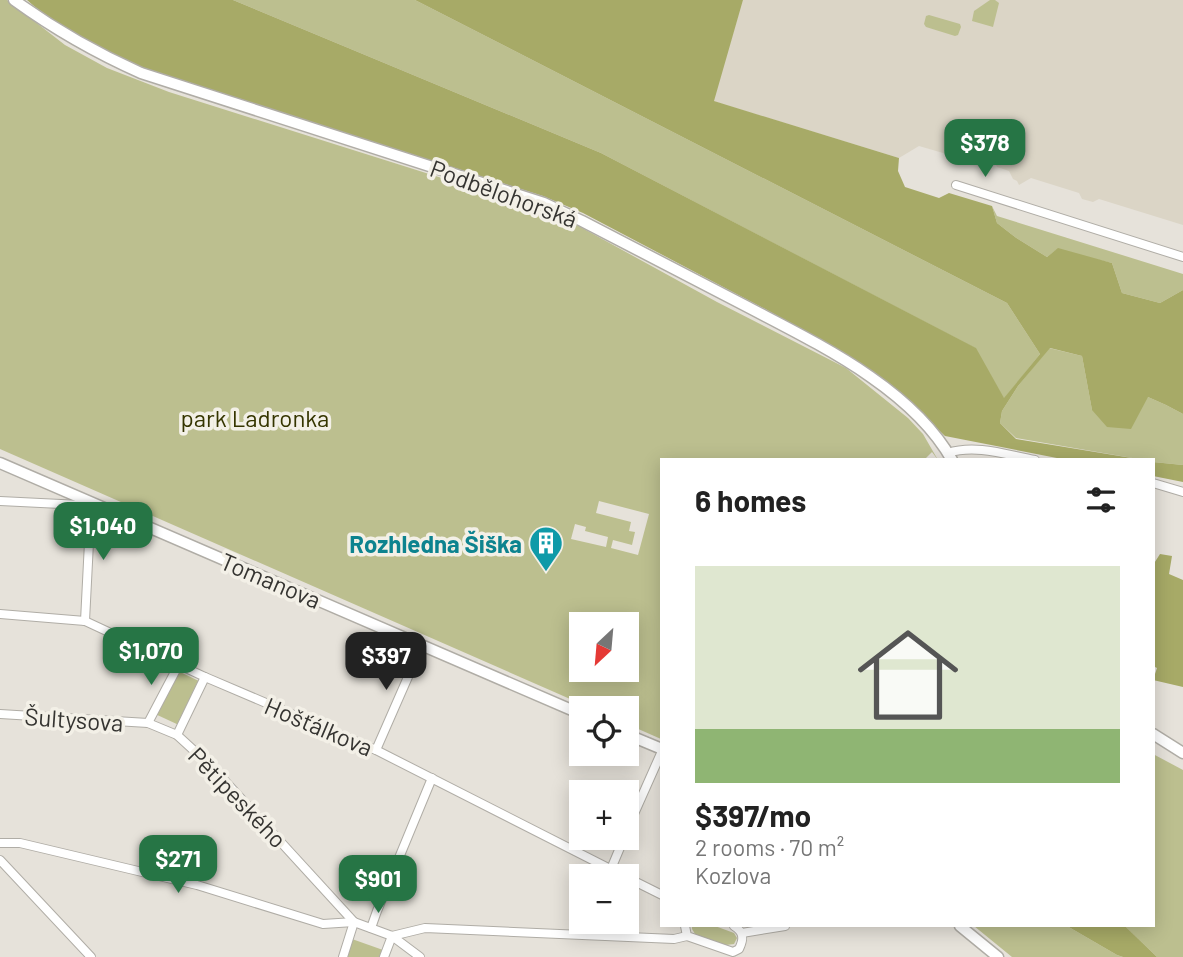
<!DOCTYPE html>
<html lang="en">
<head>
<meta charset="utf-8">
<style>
	:root { --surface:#fff; --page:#f2f2f2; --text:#222; --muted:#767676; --accent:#267545 }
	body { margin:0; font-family:Barlow,sans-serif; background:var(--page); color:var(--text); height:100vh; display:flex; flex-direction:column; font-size:26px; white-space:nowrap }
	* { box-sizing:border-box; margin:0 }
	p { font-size:23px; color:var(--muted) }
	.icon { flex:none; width:38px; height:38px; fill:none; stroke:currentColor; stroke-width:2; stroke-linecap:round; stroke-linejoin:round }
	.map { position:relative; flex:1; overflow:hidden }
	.panel { position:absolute; left:660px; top:458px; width:495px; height:469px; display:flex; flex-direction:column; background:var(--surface); border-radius:0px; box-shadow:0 4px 18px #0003 }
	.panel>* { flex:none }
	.needle { width:46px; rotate:206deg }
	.buttons { position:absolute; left:569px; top:612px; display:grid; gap:14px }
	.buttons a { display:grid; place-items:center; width:70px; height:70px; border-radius:0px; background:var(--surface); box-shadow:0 4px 18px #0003; font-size:35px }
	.price { position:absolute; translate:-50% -60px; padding:0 16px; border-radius:14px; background:var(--accent); color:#fff; font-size:23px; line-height:46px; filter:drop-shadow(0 2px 4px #0008) }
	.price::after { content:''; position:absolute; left:50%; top:42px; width:21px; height:16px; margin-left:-10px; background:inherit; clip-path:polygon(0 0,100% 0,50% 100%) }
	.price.current { background:#222; color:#fff }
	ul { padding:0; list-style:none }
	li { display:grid; align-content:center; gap:14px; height:371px; padding:0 35px }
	li span { display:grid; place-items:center; height:217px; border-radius:0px; color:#555 }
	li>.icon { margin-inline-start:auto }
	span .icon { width:126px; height:126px; fill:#fffc; stroke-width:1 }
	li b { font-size:30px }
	h2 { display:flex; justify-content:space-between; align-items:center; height:84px; padding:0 35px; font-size:30px }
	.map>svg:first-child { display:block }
</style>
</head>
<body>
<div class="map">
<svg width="1183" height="957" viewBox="0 0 1183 957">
	<rect width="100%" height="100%" fill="#e6e2da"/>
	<path fill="#dbd5c6" d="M 743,0 L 1183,0 L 1183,225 L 1099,199 L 1093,202 L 1082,199 L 1079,193 L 1031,178 L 1019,185 L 1017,181 L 1013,179 L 1009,171 L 997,167 L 994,160 L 975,154 L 968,158 L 967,160 L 919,146 L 899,158 L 713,101 Z"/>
	<g fill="#bcbf8f" fill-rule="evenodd">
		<path d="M 0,0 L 7,0 L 65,45 L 107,68 L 169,92 L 537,208 L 564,218 L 717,302 L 846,368 L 908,418 L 923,434 L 938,460 L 932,452 L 924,460 L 662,460 L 661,739 L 627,724 L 626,709 L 593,709 L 0,449 ZM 599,501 L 649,514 L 638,555 L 611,548 L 613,540 L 632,545 L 635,532 L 629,531 L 631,522 L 596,513 ZM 575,524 L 586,527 L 585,531 L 608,537 L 606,547 L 571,539 ZM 581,625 L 626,625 L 626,670 L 581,670 Z"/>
		<path d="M 233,0 L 415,0 L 1007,303 L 1040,354 L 1004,399 L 975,348 L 601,153 Z"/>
		<path d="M 990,0 L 995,0 L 999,3 L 993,27 L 972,21 L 974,11 Z"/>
		<path d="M 929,15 L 960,24 L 961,27 L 958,35 L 955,36 L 926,27 L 924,24 L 926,16 Z"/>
		<path d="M 992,206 L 997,216 L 1183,274 L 1183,290 L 1160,303 L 1122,293 L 1112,263 L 1056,250 L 1047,257 L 1015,237 L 997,223 Z"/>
		<path d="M 1049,348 L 1082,356 L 1092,410 L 1148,397 L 1166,405 L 1183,414 L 1183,465 L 1153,462 L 1153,460 L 1144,460 L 1016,438 L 1000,423 L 1002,411 L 1018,386 Z"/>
		<path d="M 176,670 L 203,683 L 181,726 L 153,713 Z"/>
		<path d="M 1153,754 L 1183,770 L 1183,957 L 1157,957 L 1125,926 L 1153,926 Z"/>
		<path d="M 692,926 L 715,926 L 734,933 L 737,938 L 734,944 L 726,945 L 695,934 L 692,929 Z"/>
		<path d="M 974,926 L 1067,926 L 1117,955 L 1123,957 L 1012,957 Z"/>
		<path d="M 352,939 L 383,950 L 381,957 L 346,957 Z"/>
	</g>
	<g fill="#a7aa67">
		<path d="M 27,0 L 233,0 L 601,153 L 976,348 L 1004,398 L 1040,354 L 1007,303 L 415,0 L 743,0 L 714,101 L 899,158 L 898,171 L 905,187 L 939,198 L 949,193 L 992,206 L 997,223 L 1015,237 L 1047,257 L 1058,248 L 1112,263 L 1122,293 L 1160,303 L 1183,290 L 1183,414 L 1166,405 L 1148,397 L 1131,429 L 1107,427 L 1092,410 L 1082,356 L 1050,348 L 1018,386 L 1002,411 L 1000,423 L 1016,439 L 1144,460 L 1067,460 L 945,436 L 898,392 L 854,359 L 767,310 L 583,213 L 543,196 L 146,70 C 104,50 62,31 27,0 Z"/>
		<path d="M 1153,462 L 1183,465 L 1183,482 L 1153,476 Z"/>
		<path d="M 1160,554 L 1172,556 L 1169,574 L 1183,580 L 1183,687 L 1153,680 L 1157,668 L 1153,666 L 1153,565 Z"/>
		<path d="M 1067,926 L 1125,926 L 1157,957 L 1123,957 L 1117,955 Z"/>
	</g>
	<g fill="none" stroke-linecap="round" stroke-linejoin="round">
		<g stroke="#b0ada6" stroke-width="10">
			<g id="street">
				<path d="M 956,185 L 1183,257"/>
				<path d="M 948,453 C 976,444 1007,455 1035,460"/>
				<path d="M 1153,483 L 1183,492"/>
				<path d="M 0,501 L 81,505 L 91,503 L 85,621"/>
				<path d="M 0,614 L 85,621 L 205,677 L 376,750 L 626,877"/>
				<path d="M 0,714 L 148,723 L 177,735 L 213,768 L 354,922"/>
				<path d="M 148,723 L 179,664"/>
				<path d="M 177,735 L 205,677"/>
				<path d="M 376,750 L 422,645"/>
				<path d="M 626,832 L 662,751"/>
				<path d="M 0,843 L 20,843 L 197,885 L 323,924 L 354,922 L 392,936 L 420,957"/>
				<path d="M 0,860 L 91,957"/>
				<path d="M 611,869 L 624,838"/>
				<path d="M 626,877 L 662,895"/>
				<path d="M 685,926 L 687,936 L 733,952 L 739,949 C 744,939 744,932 734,926"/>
				<path d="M 371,928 L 377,911 L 432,778"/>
				<path d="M 742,933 L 785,926"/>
				<path d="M 392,936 L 425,928 L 674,939 L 687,936"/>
				<path d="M 343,957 L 354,922"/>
				<path d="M 384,957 L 392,936"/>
			</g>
		</g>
		<g stroke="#b0ada6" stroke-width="13">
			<g id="secondary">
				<path d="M 14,0 C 54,29 96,53 141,73 L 544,203 L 582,221 C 636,249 690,277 744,305 C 816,343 911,387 952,460"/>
				<path d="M 0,463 L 581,714"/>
				<path d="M 626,734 L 662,749"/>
				<path d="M 1153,734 L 1183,753"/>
				<path d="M 960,926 L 998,957"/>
			</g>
		</g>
		<use href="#street" stroke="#fff" stroke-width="8"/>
		<use href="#secondary" stroke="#fff" stroke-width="10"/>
	</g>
	<defs>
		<g id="building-pin" transform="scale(1.75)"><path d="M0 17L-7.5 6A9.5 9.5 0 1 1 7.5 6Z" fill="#0f9aa8" stroke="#f3f0e7"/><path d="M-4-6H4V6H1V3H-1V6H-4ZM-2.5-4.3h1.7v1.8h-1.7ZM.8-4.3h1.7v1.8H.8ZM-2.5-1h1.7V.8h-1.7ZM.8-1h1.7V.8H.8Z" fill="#fff"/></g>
	</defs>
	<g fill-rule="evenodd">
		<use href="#building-pin" x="546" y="543"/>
	</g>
	<g text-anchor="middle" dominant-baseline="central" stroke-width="7" stroke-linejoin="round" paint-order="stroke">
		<g font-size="24" fill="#353431" stroke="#f3f0e7">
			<text transform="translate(504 193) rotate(20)">Podbělohorská</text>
			<text transform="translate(271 580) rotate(23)">Tomanova</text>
			<text transform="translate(74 719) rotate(4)">Šultysova</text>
			<text transform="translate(319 726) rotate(23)">Hošťálkova</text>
			<text transform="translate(238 797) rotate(46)">Pětipeského</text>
		</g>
		<g font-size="24" fill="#353500" stroke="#f3f0e7">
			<text x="255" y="417">park Ladronka</text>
		</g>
		<g font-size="24" font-weight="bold" fill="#0d838f" stroke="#f3f0e7" text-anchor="end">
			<text x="522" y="543">Rozhledna Šiška</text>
		</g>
	</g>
</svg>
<div class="buttons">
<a><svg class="needle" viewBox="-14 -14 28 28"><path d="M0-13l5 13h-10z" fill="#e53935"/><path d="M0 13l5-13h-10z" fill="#767676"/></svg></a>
<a><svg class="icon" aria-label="locate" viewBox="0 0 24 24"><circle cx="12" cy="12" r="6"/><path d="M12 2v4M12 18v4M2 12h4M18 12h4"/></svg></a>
<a>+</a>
<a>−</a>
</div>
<b class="price" style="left:985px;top:179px">$378</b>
<b class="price" style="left:103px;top:562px">$1,040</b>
<b class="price" style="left:151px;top:687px">$1,070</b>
<b class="price current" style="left:386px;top:692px">$397</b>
<b class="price" style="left:178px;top:895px">$271</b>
<b class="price" style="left:378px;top:915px">$901</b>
<section class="panel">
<h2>6 homes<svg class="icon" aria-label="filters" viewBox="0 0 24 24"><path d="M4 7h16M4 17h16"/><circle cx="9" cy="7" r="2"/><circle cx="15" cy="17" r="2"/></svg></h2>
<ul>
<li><span style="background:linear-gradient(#dfe7d0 75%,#8fb573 0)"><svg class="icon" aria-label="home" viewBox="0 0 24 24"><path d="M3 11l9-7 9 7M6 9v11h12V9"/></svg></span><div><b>$397/mo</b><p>2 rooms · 70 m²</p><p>Kozlova</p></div></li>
</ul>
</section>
</div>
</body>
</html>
